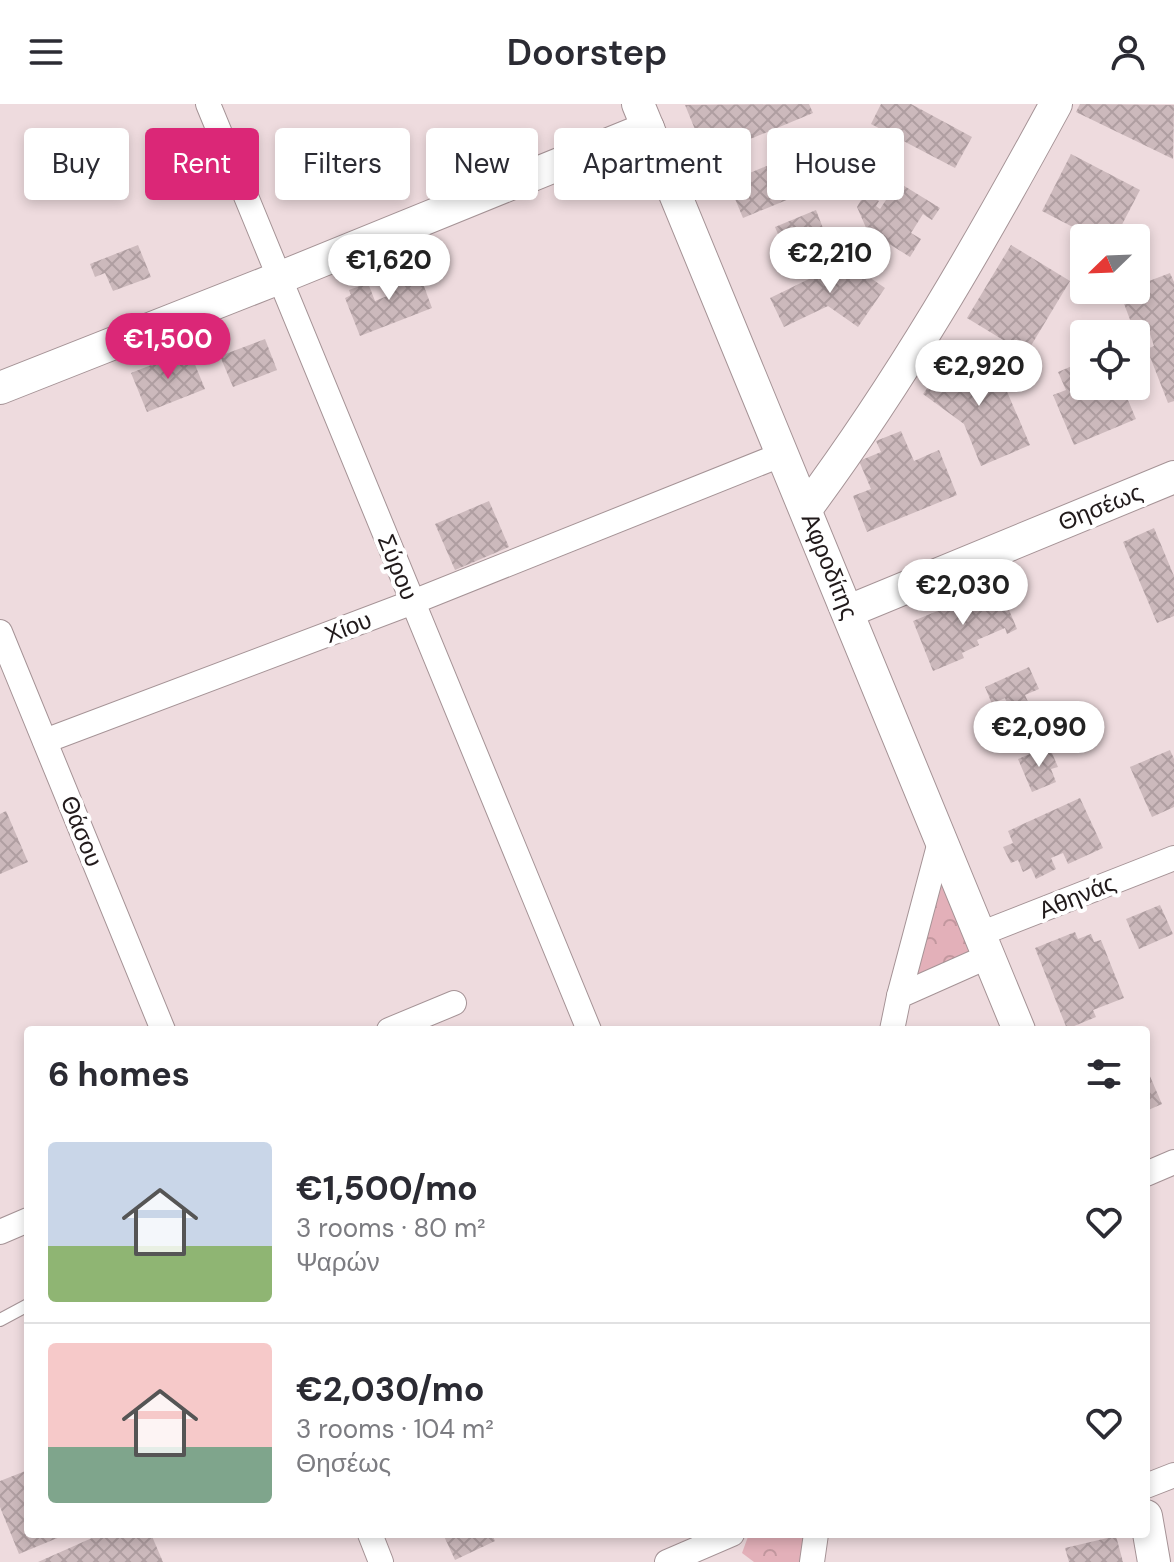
<!DOCTYPE html>
<html lang="en">
<head>
<meta charset="utf-8">
<style>
	:root { --surface:#fff; --page:#f2f2f3; --text:#2b2b33; --muted:#7c7c81; --line:#e1e1e2; --accent:#db2777 }
	body { margin:0; font-family:"DM Sans",sans-serif; background:var(--page); color:var(--text); height:100vh; display:flex; flex-direction:column; font-size:30px; white-space:nowrap }
	* { box-sizing:border-box; margin:0 }
	p { font-size:26px; color:var(--muted) }
	.icon { flex:none; width:44px; height:44px; fill:none; stroke:currentColor; stroke-width:2; stroke-linecap:round; stroke-linejoin:round }
	.map { position:relative; flex:1; overflow:hidden }
	.drawer { position:absolute; left:24px; top:922px; width:1126px; height:512px; display:flex; flex-direction:column; background:var(--surface); border-radius:8px; box-shadow:0 4px 12px #0003 }
	.drawer>* { flex:none }
	.hud { position:absolute; left:24px; top:24px; width:1126px; height:72px; display:flex; gap:16px }
	.needle { width:52px; rotate:247deg }
	.controls { position:absolute; left:1070px; top:120px; display:grid; gap:16px }
	.controls a { display:grid; place-items:center; width:80px; height:80px; border-radius:8px; background:var(--surface); box-shadow:0 4px 12px #0003; font-size:40px }
	.price { position:absolute; translate:-50% -68px; padding:0 18px; border-radius:28px; background:#fff; color:#222; font-size:26px; line-height:52px; filter:drop-shadow(0 2px 4px #0008) }
	.price::after { content:''; position:absolute; left:50%; top:48px; width:24px; height:18px; margin-left:-12px; background:inherit; clip-path:polygon(0 0,100% 0,50% 100%) }
	.price.selected { background:var(--accent); color:#fff }
	ul { padding:0; list-style:none }
	li { display:flex; align-items:center; gap:24px; height:200px; padding:0 24px }
	li+li { border-top:2px solid var(--line) }
	li span { display:grid; place-items:center; flex:none; width:224px; height:160px; border-radius:8px; color:#555 }
	li>.icon { margin-inline-start:auto }
	span .icon { width:96px; height:96px; fill:#fffc; stroke-width:1 }
	li b { font-size:34px }
	h2 { display:flex; justify-content:space-between; align-items:center; height:96px; padding:0 24px; font-size:34px }
	.tag { padding:0 28px; border-radius:8px; background:var(--surface); box-shadow:0 4px 12px #0003; font-size:28px; line-height:72px }
	.tag.selected { background:var(--accent); color:#fff }
	header { display:flex; justify-content:space-between; align-items:center; height:104px; padding:0 24px; background:var(--surface); font-size:36px; font-weight:600 }
	.map>svg:first-child { display:block }
</style>
</head>
<body>
<header><svg class="icon" aria-label="menu" viewBox="0 0 24 24"><path d="M4 6h16M4 12h16M4 18h16"/></svg>Doorstep<svg class="icon" aria-label="person" viewBox="0 0 24 24"><circle cx="12" cy="8" r="4"/><path d="M4 21q1-7 8-7t8 7"/></svg></header>
<div class="map">
<svg width="1174" height="1458" viewBox="0 0 1174 1458">
	<defs>
		<pattern id="forest-crowns" width="20" height="18" patternUnits="userSpaceOnUse" patternTransform="scale(2)"><rect width="20" height="18" fill="#e3b0b9"/><path d="M2 6a3 3 0 1 1 6 0M12 15a3 3 0 1 1 6 0" fill="none" stroke="#c2979e"/></pattern>
		<pattern id="building-cross-hatch" width="8" height="8" patternUnits="userSpaceOnUse" patternTransform="scale(2)"><rect width="8" height="8" fill="#ccb9bc"/><path d="M0 0l8 8M0 8l8-8" fill="none" stroke="#af9ea1"/></pattern>
	</defs>
	<rect width="100%" height="100%" fill="#eedbde"/>
	<g fill="url(#forest-crowns)">
		<path d="M 941,734 L 989,852 L 899,892 Z"/>
		<path d="M 749,1430 L 814,1430 L 812,1458 L 754,1458 L 742,1449 Z"/>
	</g>
	<g fill="url(#building-cross-hatch)">
		<path d="M 809,0 L 813,9 L 743,38 L 747,46 L 710,62 L 685,1 Z"/>
		<path d="M 881,0 L 911,0 L 972,33 L 955,64 L 871,20 Z"/>
		<path d="M 1080,0 L 1174,1 L 1173,55 L 1076,8 Z"/>
		<path d="M 1071,50 L 1140,86 L 1115,134 L 1094,134 L 1042,107 Z"/>
		<path d="M 786,54 L 801,90 L 743,114 L 728,78 Z"/>
		<path d="M 880,67 L 940,104 L 932,116 L 923,110 L 911,129 L 921,135 L 910,153 L 867,126 L 857,103 L 865,89 L 879,97 L 876,102 L 880,105 L 886,96 L 870,86 Z"/>
		<path d="M 816,106 L 829,140 L 789,156 L 775,123 Z"/>
		<path d="M 138,141 L 151,173 L 113,187 L 105,169 L 95,173 L 90,160 Z"/>
		<path d="M 1011,141 L 1070,177 L 1026,250 L 967,214 Z"/>
		<path d="M 846,157 L 885,184 L 858,223 L 828,202 L 784,223 L 770,194 Z"/>
		<path d="M 404,162 L 407,170 L 418,166 L 432,204 L 360,232 L 345,194 L 351,191 L 349,186 L 368,179 L 375,197 L 392,190 L 384,170 Z"/>
		<path d="M 1170,169 L 1174,178 L 1174,297 L 1168,299 L 1147,245 L 1154,242 L 1148,224 L 1135,229 L 1120,189 L 1136,186 L 1136,182 Z"/>
		<path d="M 265,235 L 277,266 L 233,283 L 220,252 Z"/>
		<path d="M 189,246 L 205,285 L 147,308 L 131,269 Z"/>
		<path d="M 956,246 L 1005,283 L 1030,341 L 981,362 L 964,320 L 923,290 Z"/>
		<path d="M 1084,246 L 1084,282 L 1122,282 L 1136,315 L 1074,341 L 1053,291 L 1066,286 L 1058,268 L 1079,259 L 1075,250 Z"/>
		<path d="M 901,327 L 914,357 L 939,346 L 957,391 L 867,428 L 853,392 L 871,385 L 859,357 L 881,348 L 876,337 Z"/>
		<path d="M 489,397 L 509,443 L 455,466 L 435,420 Z"/>
		<path d="M 1154,424 L 1174,472 L 1174,512 L 1157,519 L 1123,438 Z"/>
		<path d="M 999,482 L 1017,525 L 1007,530 L 1005,524 L 977,536 L 979,541 L 962,549 L 964,554 L 933,567 L 913,517 Z"/>
		<path d="M 1029,563 L 1039,585 L 1025,591 L 1032,607 L 1014,614 L 1005,594 L 992,600 L 985,583 Z"/>
		<path d="M 1049,642 L 1058,663 L 1051,665 L 1056,678 L 1032,688 L 1018,655 Z"/>
		<path d="M 1170,646 L 1174,655 L 1174,703 L 1152,713 L 1130,663 Z"/>
		<path d="M 1080,694 L 1103,744 L 1068,760 L 1063,749 L 1051,754 L 1056,765 L 1036,775 L 1031,764 L 1023,768 L 1018,756 L 1011,759 L 1003,743 L 1013,739 L 1008,727 Z"/>
		<path d="M 6,707 L 28,758 L 0,770 L 0,710 Z"/>
		<path d="M 1160,801 L 1173,830 L 1139,845 L 1126,815 Z"/>
		<path d="M 1075,828 L 1078,835 L 1091,830 L 1094,838 L 1101,836 L 1124,894 L 1093,906 L 1096,913 L 1067,925 L 1035,844 Z"/>
		<path d="M 1146,963 L 1162,1000 L 1146,1007 Z"/>
		<path d="M 28,1366 L 28,1430 L 67,1430 L 19,1450 L 0,1403 L 0,1377 Z"/>
		<path d="M 101,1430 L 151,1430 L 163,1458 L 38,1458 Z"/>
		<path d="M 443,1430 L 492,1430 L 495,1437 L 455,1456 Z"/>
		<path d="M 1116,1432 L 1123,1458 L 1069,1458 L 1065,1444 Z"/>
	</g>
	<g fill="none" stroke-linecap="round" stroke-linejoin="round">
		<g stroke="#a59396" stroke-width="14">
			<path id="lane" d="M 0,1216 L 28,1201"/>
		</g>
		<g stroke="#a59396" stroke-width="26">
			<g id="street">
				<path d="M 208,0 L 589,926"/>
				<path d="M 0,528 L 163,926"/>
				<path d="M 45,637 L 413,498 L 783,350"/>
				<path d="M 980,830 L 1174,754"/>
				<path d="M 899,892 L 941,734"/>
				<path d="M 389,926 L 454,899"/>
				<path d="M 892,926 L 899,892 L 989,852"/>
				<path d="M 1146,1070 L 1174,1058"/>
				<path d="M 0,1128 L 28,1116"/>
				<path d="M 1146,1382 L 1174,1371"/>
				<path d="M 370,1430 L 381,1458"/>
				<path d="M 667,1458 L 732,1430"/>
				<path d="M 812,1458 L 816,1430"/>
			</g>
		</g>
		<g stroke="#a59396" stroke-width="34">
			<g id="secondary">
				<path d="M 638,0 L 1019,926"/>
				<path d="M 0,284 L 279,174 L 648,24"/>
				<path d="M 806,405 C 901,277 980,140 1056,0"/>
				<path d="M 849,507 L 1174,373"/>
				<path d="M 1146,1412 L 1154,1458"/>
			</g>
		</g>
		<use href="#lane" stroke="#fff" stroke-width="12"/>
		<use href="#street" stroke="#fff" stroke-width="24"/>
		<use href="#secondary" stroke="#fff" stroke-width="32"/>
	</g>
	<g text-anchor="middle" dominant-baseline="central" stroke-width="8" stroke-linejoin="round" paint-order="stroke">
		<g font-size="24" fill="#211a1b" stroke="#fff">
			<text transform="translate(1100 403) rotate(-22)">Θησέως</text>
			<text transform="translate(830 462) rotate(68)">Αφροδίτης</text>
			<text transform="translate(398 463) rotate(68)">Σύρου</text>
			<text transform="translate(348 523) rotate(-21)">Χίου</text>
			<text transform="translate(82 727) rotate(68)">Θάσου</text>
			<text transform="translate(1077 792) rotate(-22)">Αθηνάς</text>
		</g>
	</g>
</svg>
<div class="controls">
<a><svg class="needle" viewBox="-14 -14 28 28"><path d="M0-13l5 13h-10z" fill="#e53935"/><path d="M0 13l5-13h-10z" fill="#7c7c81"/></svg></a>
<a><svg class="icon" aria-label="locate" viewBox="0 0 24 24"><circle cx="12" cy="12" r="6"/><path d="M12 2v4M12 18v4M2 12h4M18 12h4"/></svg></a>
</div>
<b class="price" style="left:830px;top:191px">€2,210</b>
<b class="price" style="left:389px;top:198px">€1,620</b>
<b class="price selected" style="left:168px;top:277px">€1,500</b>
<b class="price" style="left:979px;top:304px">€2,920</b>
<b class="price" style="left:963px;top:523px">€2,030</b>
<b class="price" style="left:1039px;top:665px">€2,090</b>
<div class="hud">
<a class="tag">Buy</a>
<a class="tag selected">Rent</a>
<a class="tag">Filters</a>
<a class="tag">New</a>
<a class="tag">Apartment</a>
<a class="tag">House</a>
</div>
<section class="drawer">
<h2>6 homes<svg class="icon" aria-label="filters" viewBox="0 0 24 24"><path d="M4 7h16M4 17h16"/><circle cx="9" cy="7" r="2"/><circle cx="15" cy="17" r="2"/></svg></h2>
<ul>
<li><span style="background:linear-gradient(#c9d6e8 65%,#8fb573 0)"><svg class="icon" aria-label="home" viewBox="0 0 24 24"><path d="M3 11l9-7 9 7M6 9v11h12V9"/></svg></span><div><b>€1,500/mo</b><p>3 rooms · 80 m²</p><p>Ψαρών</p></div><svg class="icon" aria-label="heart" viewBox="0 0 24 24"><path d="M12 20l-8-8c-3-5 5-10 8-4 3-6 11-1 8 4z"/></svg></li>
<li><span style="background:linear-gradient(#f6c9c9 65%,#7fa58c 0)"><svg class="icon" aria-label="home" viewBox="0 0 24 24"><path d="M3 11l9-7 9 7M6 9v11h12V9"/></svg></span><div><b>€2,030/mo</b><p>3 rooms · 104 m²</p><p>Θησέως</p></div><svg class="icon" aria-label="heart" viewBox="0 0 24 24"><path d="M12 20l-8-8c-3-5 5-10 8-4 3-6 11-1 8 4z"/></svg></li>
</ul>
</section>
</div>
</body>
</html>
